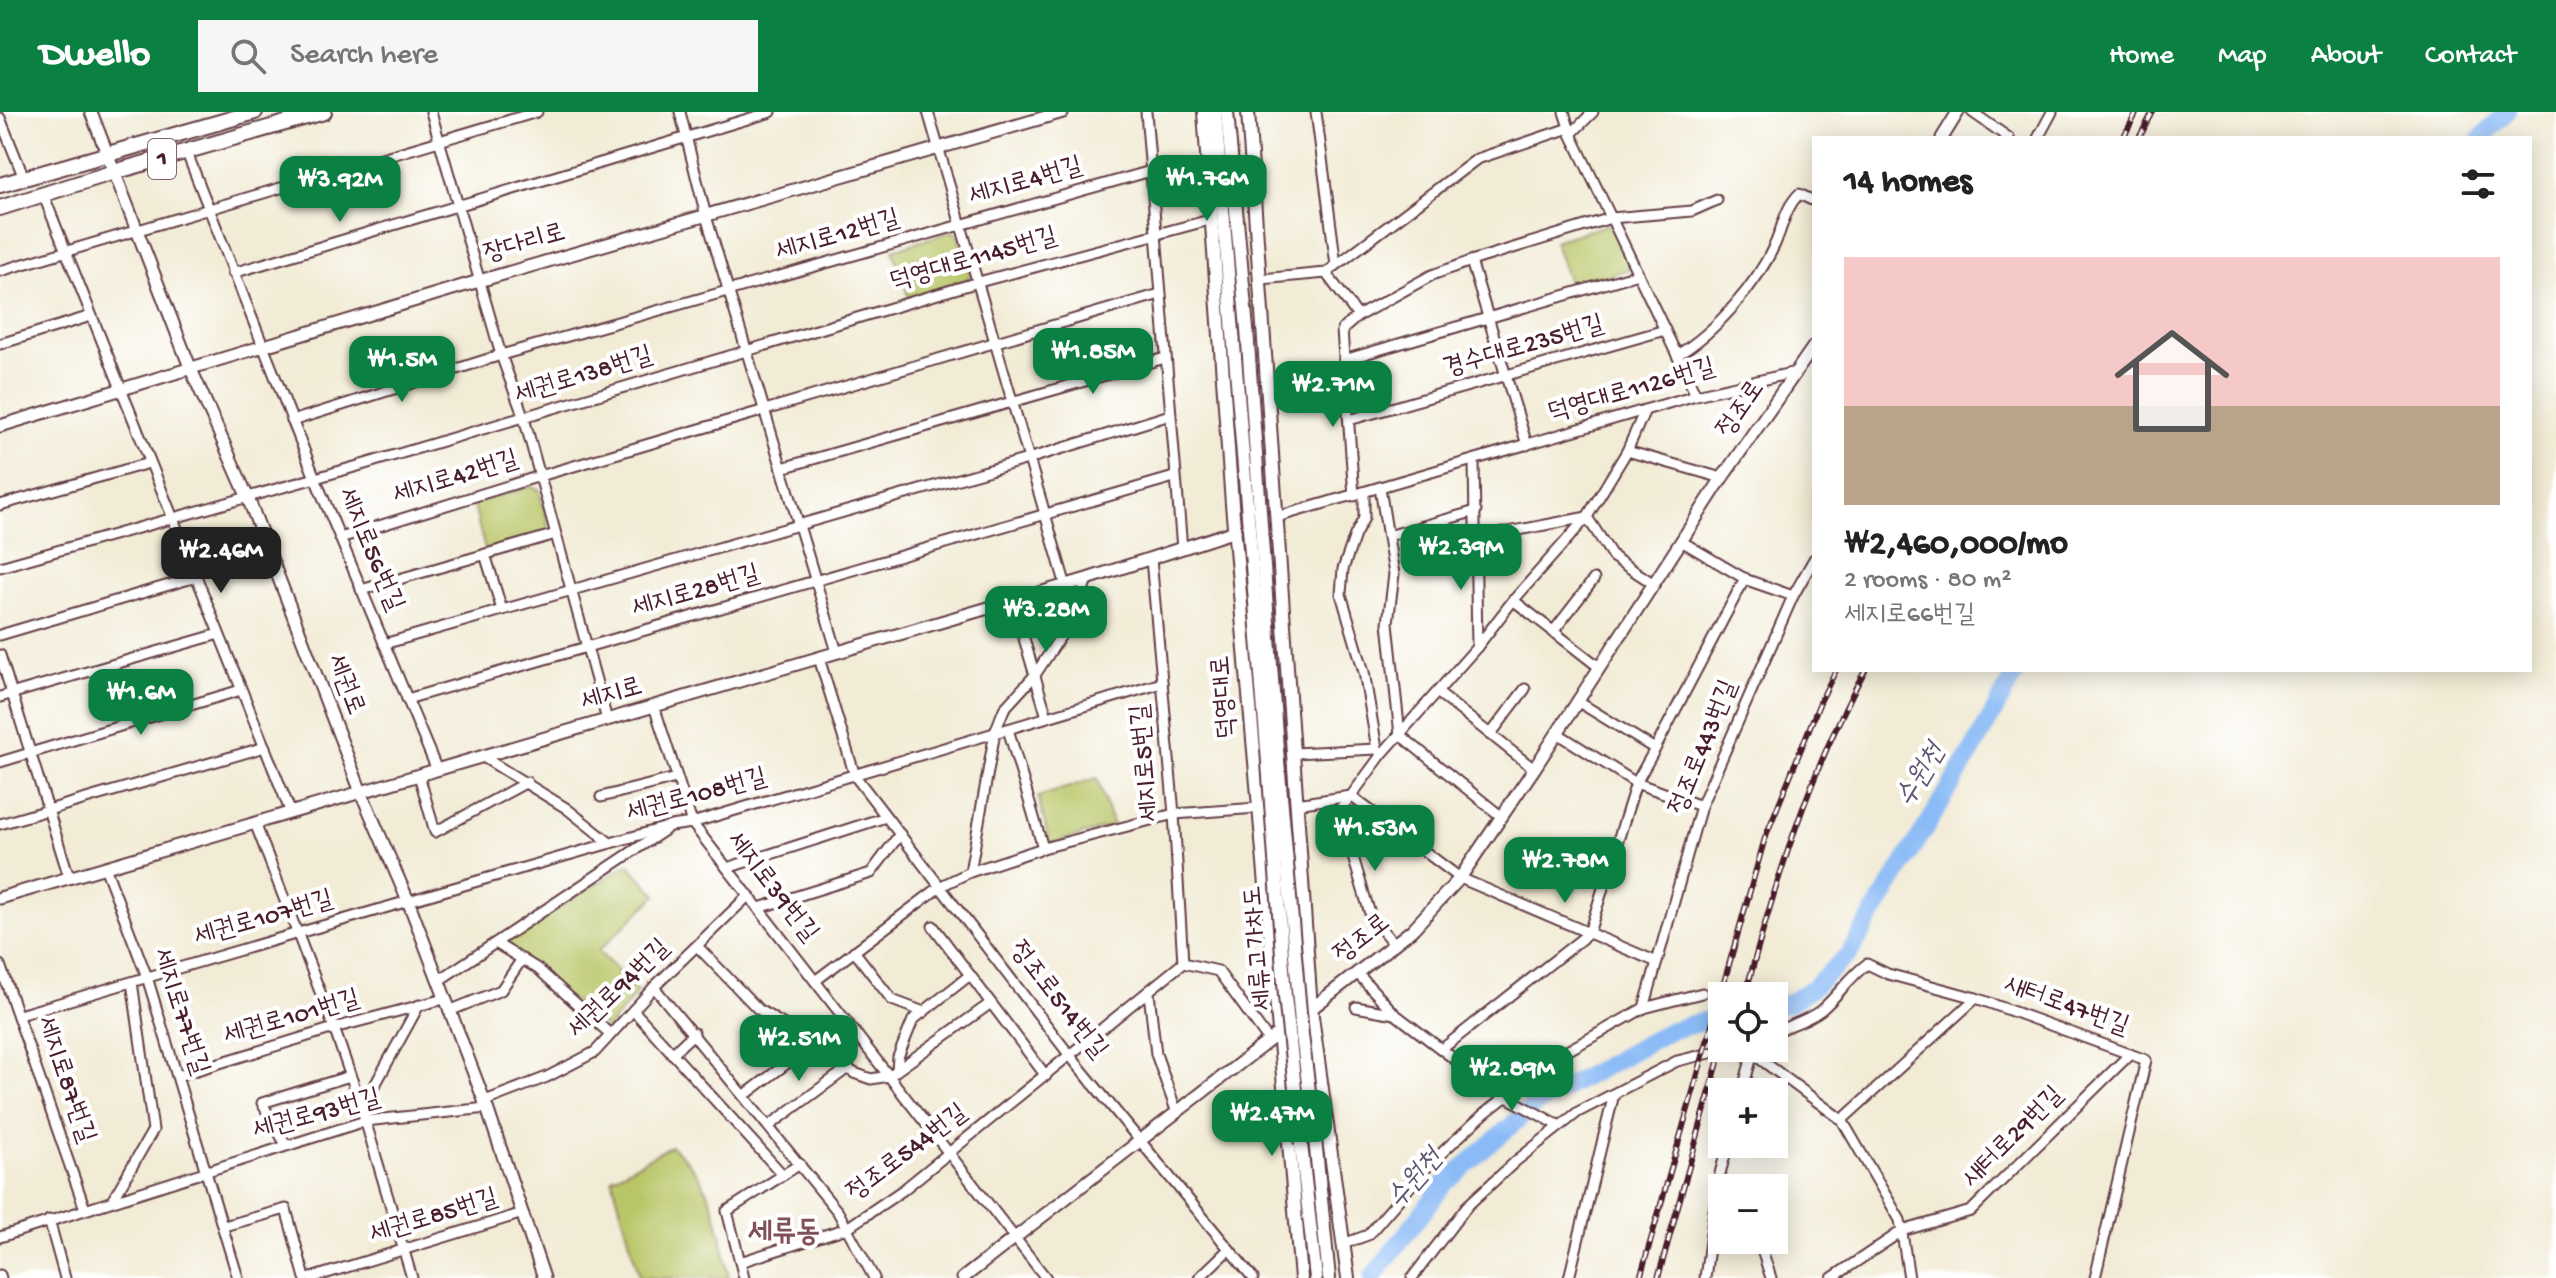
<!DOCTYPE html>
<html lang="en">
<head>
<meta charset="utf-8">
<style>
	:root { --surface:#fff; --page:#f6f6f6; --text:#222; --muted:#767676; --accent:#0b8043 }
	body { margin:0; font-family:"Gochi Hand","Poor Story",sans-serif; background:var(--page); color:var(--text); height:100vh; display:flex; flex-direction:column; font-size:30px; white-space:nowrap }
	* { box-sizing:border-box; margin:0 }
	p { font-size:26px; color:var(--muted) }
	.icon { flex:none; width:44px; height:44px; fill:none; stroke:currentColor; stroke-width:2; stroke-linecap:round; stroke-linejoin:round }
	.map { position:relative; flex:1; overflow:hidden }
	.side { position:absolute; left:1812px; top:24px; width:720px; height:536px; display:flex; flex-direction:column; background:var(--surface); border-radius:0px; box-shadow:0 4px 20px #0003 }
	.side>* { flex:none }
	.controls { position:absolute; left:1708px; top:870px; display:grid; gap:16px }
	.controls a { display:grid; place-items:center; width:80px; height:80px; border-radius:0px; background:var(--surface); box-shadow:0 4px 20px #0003; font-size:40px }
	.price { position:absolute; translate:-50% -68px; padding:0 18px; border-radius:16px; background:var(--accent); color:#fff; font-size:26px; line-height:52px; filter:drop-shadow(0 2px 4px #0008) }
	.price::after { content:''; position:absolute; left:50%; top:48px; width:24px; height:18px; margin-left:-12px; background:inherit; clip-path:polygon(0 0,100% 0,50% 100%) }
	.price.current { background:#222; color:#fff }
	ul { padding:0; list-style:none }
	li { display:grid; align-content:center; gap:16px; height:424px; padding:0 32px }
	li span { display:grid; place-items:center; height:248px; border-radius:0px; color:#555 }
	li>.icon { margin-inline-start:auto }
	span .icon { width:144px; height:144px; fill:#fffc; stroke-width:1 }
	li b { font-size:34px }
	h2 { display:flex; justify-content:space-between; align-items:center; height:96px; padding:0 32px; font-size:34px }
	header { display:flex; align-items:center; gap:48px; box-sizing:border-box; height:112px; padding:0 40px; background:var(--accent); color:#fff }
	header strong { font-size:38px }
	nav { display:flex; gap:44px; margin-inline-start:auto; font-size:28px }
	.search { width:560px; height:72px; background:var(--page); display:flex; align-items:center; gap:20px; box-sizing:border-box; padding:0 28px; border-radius:0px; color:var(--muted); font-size:30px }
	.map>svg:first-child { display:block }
</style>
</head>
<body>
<header>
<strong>Dwello</strong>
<div class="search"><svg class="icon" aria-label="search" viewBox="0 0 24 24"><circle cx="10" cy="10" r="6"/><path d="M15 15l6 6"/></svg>Search here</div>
<nav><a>Home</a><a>Map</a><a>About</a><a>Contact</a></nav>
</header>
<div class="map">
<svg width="2556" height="1166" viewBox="0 0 2556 1166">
	<rect width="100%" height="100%" fill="#fff"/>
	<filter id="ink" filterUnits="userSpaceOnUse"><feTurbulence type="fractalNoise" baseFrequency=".0125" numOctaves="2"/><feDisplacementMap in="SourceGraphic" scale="16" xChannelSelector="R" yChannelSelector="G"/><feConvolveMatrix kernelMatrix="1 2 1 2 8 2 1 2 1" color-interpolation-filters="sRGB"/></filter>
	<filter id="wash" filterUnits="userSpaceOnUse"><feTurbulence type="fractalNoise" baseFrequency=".006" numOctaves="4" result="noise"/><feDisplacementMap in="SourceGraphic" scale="32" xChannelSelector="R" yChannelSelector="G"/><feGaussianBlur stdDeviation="1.8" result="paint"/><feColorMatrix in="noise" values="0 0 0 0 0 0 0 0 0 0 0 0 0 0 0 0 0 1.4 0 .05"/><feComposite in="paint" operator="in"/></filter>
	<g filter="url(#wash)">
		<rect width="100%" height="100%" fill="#f2ebd5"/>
		<g fill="#b9c668" stroke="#82724a" stroke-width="2">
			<path d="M 1610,112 L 1632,156 L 1571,176 L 1554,129 Z"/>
			<path d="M 952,119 L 958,123 L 970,161 L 967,168 L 909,186 L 893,138 Z"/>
			<path d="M 530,375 L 539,377 L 549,416 L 545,421 L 485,438 L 473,391 Z"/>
			<path d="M 1097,666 L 1113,714 L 1050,732 L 1038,685 Z"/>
			<path d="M 628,752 L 657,783 L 598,839 L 638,880 L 607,917 L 502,831 Z"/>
			<path d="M 671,1034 C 715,1069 719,1114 729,1166 L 640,1166 L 612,1066 Z"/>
		</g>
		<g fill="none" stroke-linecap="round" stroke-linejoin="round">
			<g stroke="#8bbbf6" stroke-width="18">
				<path d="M 2481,26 L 2507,0"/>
				<path d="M 1774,894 L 1788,892 L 1811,877 L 1849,842 L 1971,641 L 2017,558"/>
				<path d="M 1372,1166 L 1445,1071 L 1536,992 L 1669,919 L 1722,904"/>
			</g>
		</g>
	</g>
	<g filter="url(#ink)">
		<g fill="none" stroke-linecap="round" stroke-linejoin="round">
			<g stroke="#633e44" stroke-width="13">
				<g id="minor">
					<path d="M 431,0 L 501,243 L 524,306 L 607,608"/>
					<path d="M 680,0 L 706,104 L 837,540"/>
					<path d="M 928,0 L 1066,474"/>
					<path d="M 1146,0 L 1182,437"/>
					<path d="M 1316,0 L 1336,153"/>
					<path d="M 1564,0 L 1571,22 L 1696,283"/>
					<path d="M 1972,0 L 2009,26"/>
					<path d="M 0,6 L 24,66"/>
					<path d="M 1571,22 L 1593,0"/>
					<path d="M 2038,26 L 2052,0"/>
					<path d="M 187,41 L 315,366 L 437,658"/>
					<path d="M 43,82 L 291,701"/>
					<path d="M 1471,149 L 1527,333"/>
					<path d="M 0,159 L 537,0"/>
					<path d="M 233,161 L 771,0"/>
					<path d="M 1326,161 L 1358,204 L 1342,218 L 1354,384"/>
					<path d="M 1261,167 L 1326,161 L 1477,47 L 1569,16"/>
					<path d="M 1358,204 L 1432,163 L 1471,149 L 1611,106 L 1692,99 L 1717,88"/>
					<path d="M 0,232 L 91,204"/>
					<path d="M 1677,243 C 1715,221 1757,172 1775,132 C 1783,114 1785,96 1799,82 L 1814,89"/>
					<path d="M 1344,248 L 1638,162"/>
					<path d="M 1349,308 L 1665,218"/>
					<path d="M 292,309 L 501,243 L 1151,59"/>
					<path d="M 1627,339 L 1722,366"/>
					<path d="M 1474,349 L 1477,535"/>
					<path d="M 782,356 L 1165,246"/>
					<path d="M 1380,376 L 1394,462 L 1388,511 L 1400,623 L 1502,705"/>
					<path d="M 1364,381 L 1364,406 L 1355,423 L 1343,457 L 1341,482 L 1364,560 L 1377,637 L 1382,642"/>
					<path d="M 0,393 L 149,351"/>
					<path d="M 1277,405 L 1696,283 L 1796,260"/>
					<path d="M 1388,424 L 1476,399"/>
					<path d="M 340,426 L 540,364 L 1160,182"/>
					<path d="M 1477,426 L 1587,405 L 1613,445 L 1654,472"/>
					<path d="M 1681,429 L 1747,468 L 1793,484"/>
					<path d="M 485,442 L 502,498"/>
					<path d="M 0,455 L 365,352 L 975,171 L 1213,107"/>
					<path d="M 361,478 L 556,422"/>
					<path d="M 1513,488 L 1599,555"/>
					<path d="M 1013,489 L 1047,605"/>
					<path d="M 1553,520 L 1594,467"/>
					<path d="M 0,523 L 196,465"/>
					<path d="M 384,532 L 1028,347 L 1170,303"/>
					<path d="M 0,543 L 69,765"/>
					<path d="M 819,546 L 855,664 L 1071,945 L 1253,1166"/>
					<path d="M 1437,580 L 1534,657"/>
					<path d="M 0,585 L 219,522"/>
					<path d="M 407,587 L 1174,365"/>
					<path d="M 654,594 L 692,711 L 1046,1166"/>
					<path d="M 1008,617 L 1043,736"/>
					<path d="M 1557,621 L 1636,671 L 1701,694"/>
					<path d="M 1490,623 L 1525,577"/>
					<path d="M 1655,637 L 1745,466"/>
					<path d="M 1294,641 L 1377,637"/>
					<path d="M 483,645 L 566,696 L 610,731"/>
					<path d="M 0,650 L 241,578"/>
					<path d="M 419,663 L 435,720 L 527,670"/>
					<path d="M 601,685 L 676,666"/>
					<path d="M 1296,692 L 1351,684 L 1382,642 L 1477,535 L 1511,491 L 1587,405 L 1627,339 L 1645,298"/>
					<path d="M 255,711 L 334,916 L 360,991 L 412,1166"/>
					<path d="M 0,712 L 265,635"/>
					<path d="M 105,755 L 147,865 L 238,1166"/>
					<path d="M 727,756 L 886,705"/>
					<path d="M 970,760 L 995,620 L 1004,597 L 1035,563 L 1060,525 L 1075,501 L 1087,467"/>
					<path d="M 759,796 L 871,761 L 900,722"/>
					<path d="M 933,814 L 1046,964"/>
					<path d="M 497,832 L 538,857 L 610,922"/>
					<path d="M 1394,832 L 1371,805 L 1339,698 L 1351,684 L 1460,766 L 1657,850"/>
					<path d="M 697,834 L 758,897 L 814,931 L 854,961 L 871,967 L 889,964 L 991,891"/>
					<path d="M 854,839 L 892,888 L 924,900"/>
					<path d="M 1183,851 L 1218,859 L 1269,929"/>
					<path d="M 0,853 L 85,1097"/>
					<path d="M 1357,861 L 1395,902 L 1499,981 L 1560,1014"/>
					<path d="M 438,869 L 665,718"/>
					<path d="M 815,869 L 941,774 L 970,760 L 1043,736 L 1174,702 L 1258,696"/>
					<path d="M 654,875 L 838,1100 L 874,1166"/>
					<path d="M 1149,881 L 1156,942 L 1177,1001"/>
					<path d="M 1356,895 L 1395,902"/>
					<path d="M 1644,896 L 1701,694 L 1793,484 L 1814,447"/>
					<path d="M 633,898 L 783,1063"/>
					<path d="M 449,899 L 501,878 L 522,847"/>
					<path d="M 19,903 C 236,839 453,775 671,714 L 692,711 L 1162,571"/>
					<path d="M 1774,920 C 1790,913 1807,909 1821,898 C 1838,884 1849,865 1867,852 L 1888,862 L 1976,886"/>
					<path d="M 1741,936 L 1752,941 L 1842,1008 L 1900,1108 L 1909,1166"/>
					<path d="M 1442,937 L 1589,821 L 1636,671 L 1655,637 L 1577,589"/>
					<path d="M 672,942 L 694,921"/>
					<path d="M 897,958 L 898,945 L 913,908 L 970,863"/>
					<path d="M 177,964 L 334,916 L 444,887"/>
					<path d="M 1742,980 L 1754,937"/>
					<path d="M 745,983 L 814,931"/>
					<path d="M 485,989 L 547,965 L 595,940 L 654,875 L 749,783"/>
					<path d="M 360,991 L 369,984 L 419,893"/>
					<path d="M 1842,1008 L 1976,886 L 2146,948 L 2095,1166"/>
					<path d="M 769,1014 L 848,956"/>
					<path d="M 286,1033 L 262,991 L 350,964"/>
					<path d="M 112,1089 L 153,1018 L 132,870"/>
					<path d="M 49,1108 L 65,1166"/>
					<path d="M 224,1114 L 286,1097 L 305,1166"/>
					<path d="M 0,1125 L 365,1009 L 487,996"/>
					<path d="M 1743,1128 L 1761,1135 L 1771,1166"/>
					<path d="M 1343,1132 L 1368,1123 L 1426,1056 L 1449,1034 L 1485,1001 L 1558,944 L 1644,896 L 1702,881"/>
					<path d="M 740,1150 L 727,1099 L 800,1052"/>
					<path d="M 0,1163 L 1,1166"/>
					<path d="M 311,1166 L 523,1101"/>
					<path d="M 744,1166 L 740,1150 L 847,1116 L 903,1078 L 1183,851 L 1174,702 L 1151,447"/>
					<path d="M 1199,1166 L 1229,1137"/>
					<path d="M 1412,1166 L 1467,1094 L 1516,1049 L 1578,1000 L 1677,949 L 1731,936"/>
					<path d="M 1569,1166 L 1614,982"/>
					<path d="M 1705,1166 L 1718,1069 L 1728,1032"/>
					<path d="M 1832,1166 L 1902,1119 L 1971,1099 L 2130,942"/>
				</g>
			</g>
			<g stroke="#633e44" stroke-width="15">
				<g id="tertiary">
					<path d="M 91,0 L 190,255 L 248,386 L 361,680 L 409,791 L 487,996 L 544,1166"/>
					<path d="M 1942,26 L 1958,0"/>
					<path d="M 0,314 L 479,169 L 1063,0"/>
					<path d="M 0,786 L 1087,467 L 1235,419"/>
					<path d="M 1307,900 L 1412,818 L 1460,766 L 1534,657 L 1722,366 L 1814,234"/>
					<path d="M 963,1166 L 1284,917"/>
				</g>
			</g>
			<g stroke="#633e44" stroke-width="16">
				<g id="secondary">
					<path d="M 1204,0 L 1232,392 L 1301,1166"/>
					<path d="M 1215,0 L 1267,637"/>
					<path d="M 1227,0 L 1247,217 L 1277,637"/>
					<path d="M 1248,0 L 1311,897 L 1348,1166"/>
					<path d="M 1315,1027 L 1329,1166"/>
					<path d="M 1301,1032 L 1316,1166"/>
				</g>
			</g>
			<g stroke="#633e44" stroke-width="18">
				<g id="primary">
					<path d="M 0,73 L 255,0"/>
					<path d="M 0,96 L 114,60 L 324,0"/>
				</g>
			</g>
			<use href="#minor" stroke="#fff" stroke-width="9"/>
			<use href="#tertiary" stroke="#fff" stroke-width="11"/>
			<use href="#secondary" stroke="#fff" stroke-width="12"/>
			<use href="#primary" stroke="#fff" stroke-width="14"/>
			<g stroke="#4a1f2b" stroke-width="6">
				<g id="rail">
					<path d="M 2123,26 L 2137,0"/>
					<path d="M 2139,26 L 2153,0"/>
					<path d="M 1745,884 C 1774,773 1810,659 1865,558"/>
					<path d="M 1640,1166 L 1765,726 L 1820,590 L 1836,558"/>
					<path d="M 1658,1166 L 1722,936"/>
				</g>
			</g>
			<use href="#rail" stroke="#fff" stroke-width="3" stroke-dasharray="9" stroke-linecap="butt"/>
			<g stroke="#633e44" stroke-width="16" stroke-linecap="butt">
				<g id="secondary-bridge">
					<path d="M 1267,637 L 1285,884 L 1301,1032"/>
					<path d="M 1277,637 L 1302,923 L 1315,1027"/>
				</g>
			</g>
			<use href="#secondary-bridge" stroke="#fff" stroke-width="12"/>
		</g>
	</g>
	<g text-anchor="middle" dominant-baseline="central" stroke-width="8" stroke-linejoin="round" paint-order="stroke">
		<rect fill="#fff" stroke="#80626b" stroke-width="2" x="148" y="27" width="28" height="40" rx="6"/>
		<g font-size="24" font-weight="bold" fill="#4a1f2b">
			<text x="162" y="47">1</text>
		</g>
		<g font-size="26" fill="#4a1f2b" stroke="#fff">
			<text transform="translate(1026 71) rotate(-16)">세지로4번길</text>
			<text transform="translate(838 125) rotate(-16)">세지로12번길</text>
			<text transform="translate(525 133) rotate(-16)">장다리로</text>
			<text transform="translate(974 149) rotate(-16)">덕영대로1145번길</text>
			<text transform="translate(1524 236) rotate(-16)">경수대로235번길</text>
			<text transform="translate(584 265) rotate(-17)">세권로138번길</text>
			<text transform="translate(1632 280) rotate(-16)">덕영대로1126번길</text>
			<text transform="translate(1742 298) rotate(-55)">정조로</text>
			<text transform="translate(456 367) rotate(-17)">세지로42번길</text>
			<text transform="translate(369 438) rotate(67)">세지로56번길</text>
			<text transform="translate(696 481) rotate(-16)">세지로28번길</text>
			<text transform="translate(344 573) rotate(69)">세권로</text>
			<text transform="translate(612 584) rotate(-16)">세지로</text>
			<text transform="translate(1226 585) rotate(-95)">덕영대로</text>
			<text transform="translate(1705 636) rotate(-68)">정조로443번길</text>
			<text transform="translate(1147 651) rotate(-95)">세지로5번길</text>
			<text transform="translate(697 685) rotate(-15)">세권로108번길</text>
			<text transform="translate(771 776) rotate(52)">세지로39번길</text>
			<text transform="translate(264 808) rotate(-16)">세권로107번길</text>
			<text transform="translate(1363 828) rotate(-38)">정조로</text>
			<text transform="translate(1260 836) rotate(-95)">세류고가차도</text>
			<text transform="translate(620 878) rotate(-44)">세권로94번길</text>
			<text transform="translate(1057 889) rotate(52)">정조로514번길</text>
			<text transform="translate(2066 895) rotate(20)">새터로47번길</text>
			<text transform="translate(179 900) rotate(72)">세지로77번길</text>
			<text transform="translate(292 907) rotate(-16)">세권로101번길</text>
			<text transform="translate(64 968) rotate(71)">세지로87번길</text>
			<text transform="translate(317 1004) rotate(-15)">세권로93번길</text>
			<text transform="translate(2014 1026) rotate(-45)">새터로29번길</text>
			<text transform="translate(908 1042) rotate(-37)">정조로544번길</text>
			<text transform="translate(434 1106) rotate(-17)">세권로85번길</text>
		</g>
		<g font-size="28" font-style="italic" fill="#615672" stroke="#fff">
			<text transform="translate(1922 664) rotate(-59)">수원천</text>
			<text transform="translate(1416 1068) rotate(-49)">수원천</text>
		</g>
		<g font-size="30" font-weight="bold" fill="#805158" stroke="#fff">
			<text x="784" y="1122">세류동</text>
		</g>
	</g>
</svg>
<div class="controls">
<a><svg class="icon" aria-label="locate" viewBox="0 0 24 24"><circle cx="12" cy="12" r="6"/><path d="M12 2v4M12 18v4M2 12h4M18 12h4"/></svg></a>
<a>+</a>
<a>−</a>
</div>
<b class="price" style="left:1207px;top:111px">₩1.76M</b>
<b class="price" style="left:340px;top:112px">₩3.92M</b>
<b class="price" style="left:1093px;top:284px">₩1.85M</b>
<b class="price" style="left:402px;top:292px">₩1.5M</b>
<b class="price" style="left:1333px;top:317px">₩2.71M</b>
<b class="price" style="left:1461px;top:480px">₩2.39M</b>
<b class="price current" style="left:221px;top:483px">₩2.46M</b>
<b class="price" style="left:1046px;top:542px">₩3.28M</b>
<b class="price" style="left:141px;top:625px">₩1.6M</b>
<b class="price" style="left:1375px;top:761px">₩1.53M</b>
<b class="price" style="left:1565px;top:793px">₩2.78M</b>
<b class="price" style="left:799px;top:971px">₩2.51M</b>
<b class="price" style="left:1512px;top:1001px">₩2.89M</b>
<b class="price" style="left:1272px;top:1046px">₩2.47M</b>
<section class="side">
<h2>14 homes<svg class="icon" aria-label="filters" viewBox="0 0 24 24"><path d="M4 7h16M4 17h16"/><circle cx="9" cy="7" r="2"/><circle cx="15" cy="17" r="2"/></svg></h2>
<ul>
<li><span style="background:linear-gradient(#f6c9c9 60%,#b9a48a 0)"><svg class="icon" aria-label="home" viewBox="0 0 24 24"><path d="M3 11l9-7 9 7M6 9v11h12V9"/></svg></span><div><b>₩2,460,000/mo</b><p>2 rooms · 80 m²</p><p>세지로66번길</p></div></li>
</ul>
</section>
</div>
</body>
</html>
